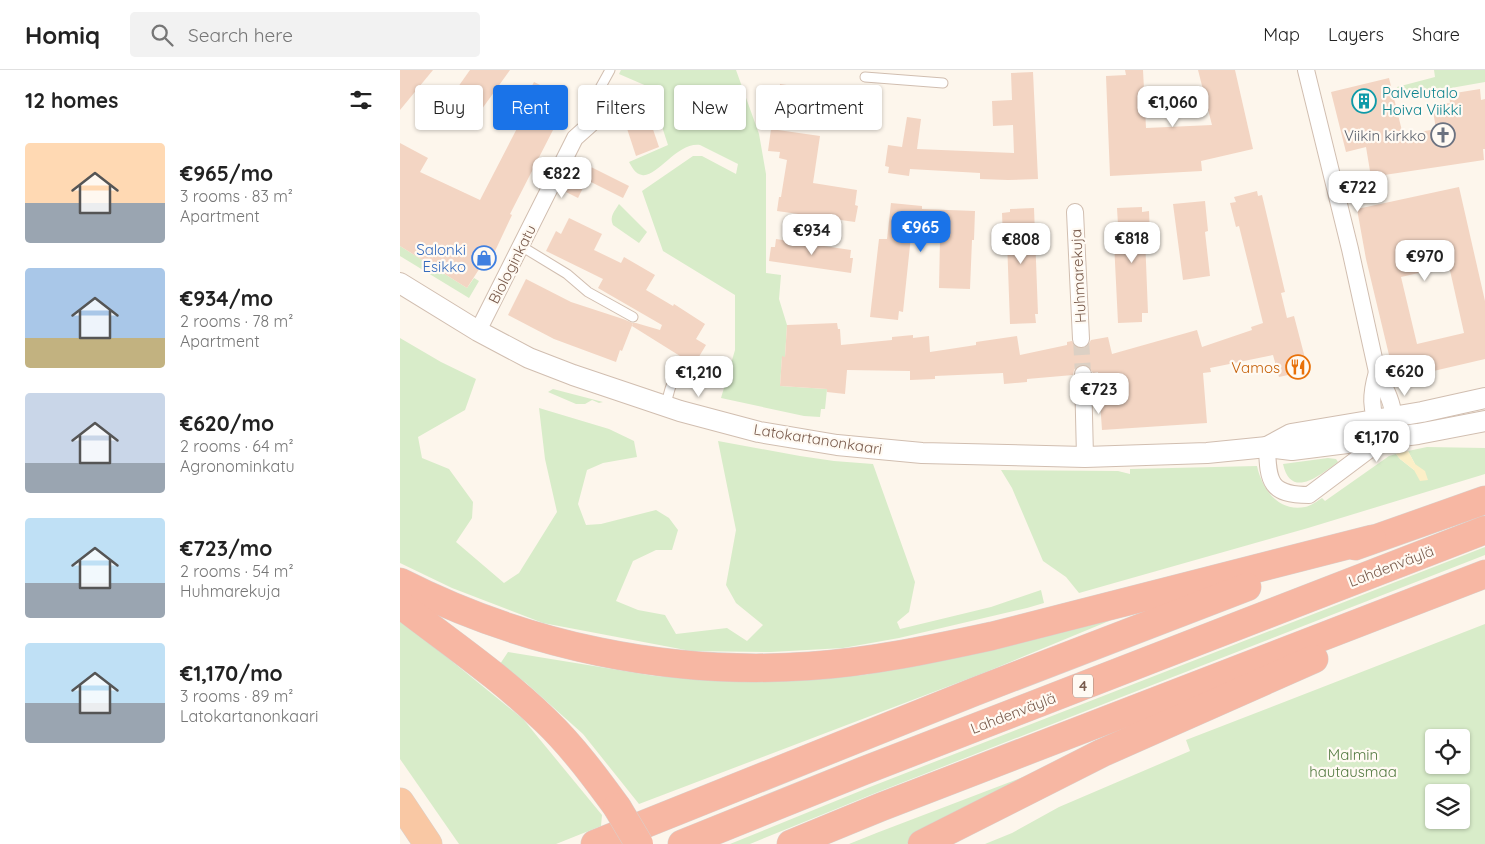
<!DOCTYPE html>
<html lang="en">
<head>
<meta charset="utf-8">
<style>
	:root { --surface:#fff; --page:#f2f2f2; --text:#222; --muted:#767676; --line:#e0e0e0; --accent:#1a73e8 }
	body { margin:0; font-family:Quicksand,sans-serif; background:var(--page); color:var(--text); height:100vh; display:flex; flex-direction:column; font-size:19px; white-space:nowrap }
	* { box-sizing:border-box; margin:0 }
	p { font-size:16px; color:var(--muted) }
	.icon { flex:none; width:28px; height:28px; fill:none; stroke:currentColor; stroke-width:2; stroke-linecap:round; stroke-linejoin:round }
	.map { position:relative; flex:1; overflow:hidden }
	.drawer { display:flex; flex-direction:column; background:var(--surface); width:400px }
	.drawer>* { flex:none }
	.banner { position:absolute; left:15px; top:15px; width:475px; height:45px; display:flex; gap:10px }
	.fabs { position:absolute; left:1025px; top:659px; display:grid; gap:10px }
	.fabs a { display:grid; place-items:center; width:45px; height:45px; border-radius:5px; background:var(--surface); box-shadow:0 1px 4px #0004; font-size:25px }
	.price { position:absolute; translate:-50% -42px; padding:0 11px; border-radius:10px; background:#fff; color:#222; font-size:16px; line-height:32px; filter:drop-shadow(0 1px 2px #0008) }
	.price::after { content:''; position:absolute; left:50%; top:30px; width:15px; height:11px; margin-left:-8px; background:inherit; clip-path:polygon(0 0,100% 0,50% 100%) }
	.price.current { background:var(--accent); color:#fff }
	ul { padding:0; list-style:none }
	li { display:flex; align-items:center; gap:15px; height:125px; padding:0 25px }
	li span { display:grid; place-items:center; flex:none; width:140px; height:100px; border-radius:5px; color:#555 }
	li>.icon { margin-inline-start:auto }
	span .icon { width:60px; height:60px; fill:#fffc; stroke-width:1 }
	li b { font-size:21px }
	h2 { display:flex; justify-content:space-between; align-items:center; height:60px; padding:0 25px; font-size:21px }
	.tag { padding:0 18px; border-radius:5px; background:var(--surface); box-shadow:0 1px 4px #0004; font-size:18px; line-height:45px }
	.tag.current { background:var(--accent); color:#fff }
	header { display:flex; align-items:center; gap:30px; box-sizing:border-box; height:70px; padding:0 25px; background:var(--surface); border-bottom:1px solid var(--line) }
	header strong { font-size:24px }
	nav { display:flex; gap:28px; margin-inline-start:auto; font-size:18px }
	.search { width:350px; height:45px; background:var(--page); display:flex; align-items:center; gap:12px; box-sizing:border-box; padding:0 18px; border-radius:5px; color:var(--muted); font-size:19px }
	main { display:flex; flex:1; min-height:0 }
	.map>svg:first-child { display:block }
</style>
</head>
<body>
<header>
<strong>Homiq</strong>
<div class="search"><svg class="icon" aria-label="search" viewBox="0 0 24 24"><circle cx="10" cy="10" r="6"/><path d="M15 15l6 6"/></svg>Search here</div>
<nav><a>Map</a><a>Layers</a><a>Share</a></nav>
</header>
<main>
<section class="drawer">
<h2>12 homes<svg class="icon" aria-label="filters" viewBox="0 0 24 24"><path d="M4 7h16M4 17h16"/><circle cx="9" cy="7" r="2"/><circle cx="15" cy="17" r="2"/></svg></h2>
<ul>
<li><span style="background:linear-gradient(#ffd9b3 60%,#9aa5b1 0)"><svg class="icon" aria-label="home" viewBox="0 0 24 24"><path d="M3 11l9-7 9 7M6 9v11h12V9"/></svg></span><div><b>€965/mo</b><p>3 rooms · 83 m²</p><p>Apartment</p></div></li>
<li><span style="background:linear-gradient(#a9c7e8 70%,#c2b280 0)"><svg class="icon" aria-label="home" viewBox="0 0 24 24"><path d="M3 11l9-7 9 7M6 9v11h12V9"/></svg></span><div><b>€934/mo</b><p>2 rooms · 78 m²</p><p>Apartment</p></div></li>
<li><span style="background:linear-gradient(#c9d6e8 70%,#9aa5b1 0)"><svg class="icon" aria-label="home" viewBox="0 0 24 24"><path d="M3 11l9-7 9 7M6 9v11h12V9"/></svg></span><div><b>€620/mo</b><p>2 rooms · 64 m²</p><p>Agronominkatu</p></div></li>
<li><span style="background:linear-gradient(#bfe0f5 65%,#9aa5b1 0)"><svg class="icon" aria-label="home" viewBox="0 0 24 24"><path d="M3 11l9-7 9 7M6 9v11h12V9"/></svg></span><div><b>€723/mo</b><p>2 rooms · 54 m²</p><p>Huhmarekuja</p></div></li>
<li><span style="background:linear-gradient(#bfe0f5 60%,#9aa5b1 0)"><svg class="icon" aria-label="home" viewBox="0 0 24 24"><path d="M3 11l9-7 9 7M6 9v11h12V9"/></svg></span><div><b>€1,170/mo</b><p>3 rooms · 89 m²</p><p>Latokartanonkaari</p></div></li>
</ul>
</section>
<div class="map">
<svg width="1085" height="774" viewBox="0 0 1085 774">
	<rect width="100%" height="100%" fill="#fdf6ec"/>
	<g fill="#d8ecc9" fill-rule="evenodd">
		<path d="M 221,0 L 336,0 L 359,64 L 366,104 L 366,203 L 381,205 L 379,229 L 387,255 L 385,287 L 382,287 L 380,316 L 427,319 L 425,339 L 421,339 L 420,347 L 404,346 L 321,328 L 335,280 L 335,225 L 263,181 L 242,121 L 293,86 L 302,86 L 336,104 L 338,94 L 300,75 C 277,72 257,108 242,105 C 235,104 232,97 229,92 L 268,75 L 249,17 L 219,4 Z"/>
		<path d="M 1034,0 L 1085,0 L 1085,12 L 1000,27 L 997,17 L 1035,7 Z"/>
		<path d="M 219,134 L 247,162 L 239,173 L 213,155 C 209,146 215,141 219,134 Z"/>
		<path d="M 0,176 L 67,218 L 74,208 L 79,211 L 69,228 L 0,186 Z"/>
		<path d="M 0,268 L 41,292 L 76,309 L 65,340 L 18,367 L 22,388 L 49,399 L 73,432 L 72,448 L 56,472 L 104,513 L 119,503 L 157,442 L 145,389 L 139,338 L 209,359 L 234,371 L 237,387 L 203,393 L 187,400 L 178,434 L 186,455 L 201,454 L 256,440 L 269,448 L 278,460 L 272,480 L 256,480 L 233,491 L 216,531 L 238,540 L 265,545 L 276,564 L 327,558 L 347,571 L 363,555 L 336,533 L 326,515 L 336,460 L 318,371 L 400,386 L 434,391 L 473,394 L 515,512 L 509,542 L 497,552 L 500,559 L 591,537 L 641,520 L 644,533 L 627,538 L 499,568 L 443,578 L 371,582 L 291,581 L 143,553 L 52,518 L 0,493 Z"/>
		<path d="M 153,319 L 203,332 L 199,333 L 192,330 L 185,334 L 176,334 L 148,322 Z"/>
		<path d="M 1027,377 L 1085,378 L 1085,404 L 908,458 L 679,523 L 666,507 L 643,491 L 612,418 L 601,400 L 718,401 L 730,404 L 730,399 L 857,396 C 862,419 878,442 905,437 C 911,436 917,431 922,428 L 925,431 L 989,386 L 996,384 L 1000,389 L 1014,400 L 1015,394 L 1008,381 Z"/>
		<path d="M 928,388 L 936,389 L 938,392 C 920,405 891,430 883,394 Z"/>
		<path d="M 1085,477 L 1085,485 L 473,724 L 350,774 L 330,774 L 470,717 Z"/>
		<path d="M 708,547 L 709,551 L 586,602 L 239,734 L 183,664 L 126,613 L 100,594 L 108,582 L 255,606 L 344,612 L 464,605 L 578,582 Z"/>
		<path d="M 0,549 L 123,649 L 202,745 L 201,756 L 156,774 L 59,774 L 0,689 Z"/>
		<path d="M 1085,554 L 1085,774 L 585,774 L 612,763 L 659,737 L 790,681 L 786,670 ZM 1034,668 L 1061,668 L 1061,695 L 1034,695 ZM 1034,722 L 1061,722 L 1061,750 L 1034,750 Z"/>
		<path d="M 660,693 L 507,774 L 449,774 L 479,762 Z"/>
	</g>
	<path fill="#fcefc7" d="M 1008,381 L 1015,394 L 1025,401 L 1028,410 L 1020,411 L 1014,400 L 1000,389 L 996,384 Z"/>
	<g fill="#f3d5c3" fill-rule="evenodd">
		<path d="M 0,0 L 33,0 L 0,40 Z"/>
		<path d="M 70,0 L 110,0 L 79,43 L 53,24 Z"/>
		<path d="M 725,0 L 743,0 L 746,58 L 812,55 L 798,0 L 835,0 L 853,79 L 801,91 L 802,101 L 710,106 L 706,6 L 726,5 Z"/>
		<path d="M 633,2 L 638,109 L 608,110 L 580,109 L 580,103 L 510,99 L 509,106 L 488,103 L 489,97 L 485,96 L 488,75 L 502,77 L 507,47 L 521,49 L 517,79 L 614,83 L 613,55 L 593,56 L 592,31 L 612,30 L 611,3 Z"/>
		<path d="M 989,8 L 1003,65 L 1036,59 L 1032,35 L 1050,33 L 1049,24 L 1080,19 L 1081,30 L 1085,29 L 1085,79 L 1083,79 L 1084,90 L 971,107 L 966,77 L 946,82 L 931,22 Z"/>
		<path d="M 134,12 L 163,26 L 148,57 L 153,60 L 110,144 L 112,145 L 88,196 L 83,193 L 67,218 L 0,176 L 0,73 L 28,88 L 20,102 L 80,130 L 128,37 L 122,34 Z"/>
		<path d="M 380,14 L 426,21 L 422,43 L 374,36 L 376,22 L 379,22 Z"/>
		<path d="M 239,18 L 259,77 L 236,86 L 216,25 Z"/>
		<path d="M 371,59 L 420,66 L 413,113 L 457,120 L 455,135 L 458,136 L 455,152 L 377,141 L 379,127 L 381,127 L 387,90 L 379,88 L 380,82 L 368,81 Z"/>
		<path d="M 181,92 L 229,116 L 223,128 L 187,110 L 178,128 L 166,122 Z"/>
		<path d="M 1059,117 L 1085,231 L 1085,289 L 995,310 L 966,189 L 957,139 ZM 1049,196 L 1064,263 L 1017,274 L 1001,207 Z"/>
		<path d="M 857,121 L 858,126 L 862,125 L 885,222 L 881,223 L 887,248 L 894,246 L 905,288 L 902,289 L 906,301 L 879,307 L 873,285 L 810,298 L 811,302 L 803,303 L 807,353 L 702,360 L 698,302 L 693,303 L 688,296 L 683,294 L 677,296 L 674,300 L 673,305 L 627,309 L 627,312 L 604,314 L 603,303 L 535,306 L 535,309 L 510,310 L 510,301 L 447,300 L 445,324 L 427,322 L 427,319 L 380,316 L 382,286 L 385,287 L 387,255 L 437,253 L 438,259 L 440,259 L 441,275 L 492,270 L 492,267 L 513,265 L 513,268 L 529,266 L 530,282 L 576,275 L 576,272 L 617,266 L 620,285 L 667,275 L 667,272 L 672,271 L 676,278 L 682,279 L 687,277 L 691,270 L 708,267 L 712,284 L 797,260 L 802,277 L 852,260 L 851,257 L 863,253 L 839,156 L 836,157 L 830,133 L 836,132 L 834,127 Z"/>
		<path d="M 805,131 L 808,161 L 805,162 L 810,206 L 783,210 L 773,134 Z"/>
		<path d="M 491,133 L 522,136 L 522,139 L 575,141 L 574,170 L 572,170 L 570,219 L 539,218 L 540,169 L 511,166 L 503,242 L 499,241 L 498,250 L 470,247 L 479,169 L 487,169 Z"/>
		<path d="M 742,137 L 742,142 L 749,141 L 750,167 L 745,167 L 748,243 L 742,243 L 742,252 L 718,253 L 714,172 L 719,172 L 717,138 Z"/>
		<path d="M 634,138 L 638,244 L 635,244 L 636,253 L 610,254 L 607,170 L 603,170 L 602,143 L 610,142 L 610,139 Z"/>
		<path d="M 169,148 L 202,164 L 194,180 L 221,193 L 224,187 L 255,205 L 246,220 L 273,236 L 274,234 L 305,254 L 296,269 L 306,275 L 294,295 L 283,286 L 280,286 L 232,256 L 233,253 L 236,253 L 260,260 L 262,255 L 198,218 L 203,209 L 146,181 L 156,161 L 161,164 Z"/>
		<path d="M 376,169 L 451,180 L 450,188 L 453,188 L 451,203 L 369,191 L 371,177 L 375,177 Z"/>
		<path d="M 126,209 L 171,232 L 223,249 L 233,253 L 222,281 L 220,280 L 216,292 L 154,269 L 108,245 Z"/>
	</g>
	<g fill="none" stroke-linecap="round" stroke-linejoin="round">
		<path stroke="#dcd0c4" stroke-width="16" stroke-dasharray="16 8" stroke-linecap="butt" d="M 681,269 L 683,304"/>
		<g stroke="#d1beb0" stroke-width="11">
			<g id="service">
				<path d="M 465,7 L 543,13"/>
				<path d="M 194,51 L 199,20 L 210,0"/>
				<path d="M 121,176 L 167,204 L 188,222 L 233,247"/>
				<path d="M 265,337 L 270,319 L 280,292"/>
			</g>
		</g>
		<g stroke="#d1beb0" stroke-width="18">
			<g id="minor">
				<path d="M 906,0 L 950,179 L 977,302 C 983,314 994,333 993,347 C 993,350 990,355 989,358"/>
				<path d="M 675,142 L 681,269"/>
				<path d="M 78,261 L 175,68 L 194,51"/>
				<path d="M 977,302 C 971,323 969,341 981,359"/>
				<path d="M 683,304 L 685,387"/>
				<path d="M 867,377 C 868,412 870,425 909,425 L 985,368"/>
			</g>
		</g>
		<g stroke="#d1beb0" stroke-width="22">
			<g id="tertiary">
				<path d="M 0,213 L 78,261 L 129,288 L 173,305 L 280,341 L 359,362 L 437,375 L 522,383 L 685,387 L 807,383 L 867,377 L 892,380 L 1018,364 L 1085,351"/>
				<path d="M 867,377 L 891,364 L 1022,342 L 1085,328"/>
			</g>
		</g>
		<g stroke="#dad1cd" stroke-width="29">
			<path id="trunk" d="M 0,732 L 28,774"/>
		</g>
		<g stroke="#dad1cd" stroke-width="29">
			<g id="motorway">
				<path d="M 955,476 L 1085,430"/>
				<path d="M 0,512 C 126,576 269,606 410,596 C 471,592 532,579 592,566 L 972,469"/>
				<path d="M 0,534 C 49,572 101,607 146,651 C 173,677 195,707 217,737"/>
				<path d="M 195,774 L 574,622 L 847,517"/>
				<path d="M 282,774 L 463,701 L 1085,460"/>
				<path d="M 391,774 L 481,737 L 1085,504"/>
				<path d="M 522,774 L 702,683 L 914,589"/>
			</g>
		</g>
		<use href="#service" stroke="#fff" stroke-width="9"/>
		<use href="#minor" stroke="#fff" stroke-width="16"/>
		<use href="#tertiary" stroke="#fff" stroke-width="20"/>
		<use href="#trunk" stroke="#f9c8a4" stroke-width="28"/>
		<use href="#motorway" stroke="#f7b7a3" stroke-width="28"/>
		<g stroke="#dad1cd" stroke-width="29" stroke-linecap="butt">
			<path id="motorway-bridge" d="M 217,737 L 239,774"/>
		</g>
		<use href="#motorway-bridge" stroke="#f7b7a3" stroke-width="28"/>
	</g>
	<defs>
		<g id="building-ring" transform="scale(1.25)"><circle r="9.5" fill="#fffaf3" stroke="#0f9aa8" stroke-width="1.5"/><path d="M-4-6H4V6H1V3H-1V6H-4ZM-2.5-4.3h1.7v1.8h-1.7ZM.8-4.3h1.7v1.8H.8ZM-2.5-1h1.7V.8h-1.7ZM.8-1h1.7V.8H.8Z" fill="#0f9aa8"/></g>
		<g id="church-ring" transform="scale(1.25)"><circle r="9.5" fill="#fffaf3" stroke="#6b7280" stroke-width="1.5"/><path d="M-1.2-6h2.4v3.5h3.3v2.4h-3.3V6h-2.4V-.1h-3.3v-2.4h3.3Z" fill="#6b7280"/></g>
		<g id="shop-ring" transform="scale(1.25)"><circle r="9.5" fill="#fffaf3" stroke="#3f7fe0" stroke-width="1.5"/><path d="M-5-2.5h2.3a2.7 3.5 0 0 1 5.4 0H5L5.5 6h-11ZM-1.5-2.5h3a1.5 2.3 0 0 0-3 0Z" fill="#3f7fe0"/></g>
		<g id="restaurant-ring" transform="scale(1.25)"><circle r="9.5" fill="#fffaf3" stroke="#e8710a" stroke-width="1.5"/><path d="M-5-6h1v4h1v-4h1v4h1v-4h1v5L-1.5 .5V6h-2V.5L-5-1ZM5-6V6H3V1.5H1.5Q1.5-4 5-6Z" fill="#e8710a"/></g>
	</defs>
	<g fill-rule="evenodd">
		<use href="#building-ring" x="964" y="31"/>
		<use href="#church-ring" x="1043" y="65"/>
		<use href="#shop-ring" x="84" y="188"/>
		<use href="#restaurant-ring" x="898" y="297"/>
	</g>
	<g text-anchor="middle" dominant-baseline="central" stroke-width="4.5" stroke-linejoin="round" paint-order="stroke">
		<rect fill="#fffaf3" stroke="#a28b7f" stroke-width="1" x="673" y="604.5" width="20" height="23" rx="4"/>
		<g font-size="14" font-weight="bold" fill="#7a5c4d">
			<text x="683" y="616">4</text>
		</g>
		<g font-size="15" fill="#0d838f" stroke="#fffaf3" text-anchor="start">
			<text x="982" y="22">Palvelutalo<tspan x="982" dy="17">Hoiva Viikki</tspan></text>
		</g>
		<g font-size="15" fill="#5b616d" stroke="#fffaf3" text-anchor="end">
			<text x="1026" y="65">Viikin kirkko</text>
		</g>
		<g font-size="15" fill="#366cbe" stroke="#fffaf3" text-anchor="end">
			<text x="66" y="179">Salonki<tspan x="66" dy="17">Esikko</tspan></text>
		</g>
		<g font-size="15" fill="#7a5c4d" stroke="#fffaf3">
			<text transform="translate(112 194) rotate(-63)">Biologinkatu</text>
			<text transform="translate(678 206) rotate(-93)">Huhmarekuja</text>
			<text transform="translate(418 369) rotate(9)">Latokartanonkaari</text>
			<text transform="translate(991 496) rotate(-21)">Lahdenväylä</text>
			<text transform="translate(613 643) rotate(-21)">Lahdenväylä</text>
		</g>
		<g font-size="15" fill="#c56008" stroke="#fffaf3" text-anchor="end">
			<text x="880" y="297">Vamos</text>
		</g>
		<g font-size="15" fill="#537a41" stroke="#fffaf3">
			<text x="953" y="684">Malmin<tspan x="953" dy="17">hautausmaa</tspan></text>
		</g>
	</g>
</svg>
<div class="fabs">
<a><svg class="icon" aria-label="locate" viewBox="0 0 24 24"><circle cx="12" cy="12" r="6"/><path d="M12 2v4M12 18v4M2 12h4M18 12h4"/></svg></a>
<a><svg class="icon" aria-label="layers" viewBox="0 0 24 24"><path d="M12 4l9 5-9 5-9-5zM3 14l9 5 9-5"/></svg></a>
</div>
<b class="price" style="left:773px;top:58px">€1,060</b>
<b class="price" style="left:162px;top:129px">€822</b>
<b class="price" style="left:958px;top:143px">€722</b>
<b class="price current" style="left:521px;top:183px">€965</b>
<b class="price" style="left:412px;top:186px">€934</b>
<b class="price" style="left:732px;top:194px">€818</b>
<b class="price" style="left:621px;top:195px">€808</b>
<b class="price" style="left:1025px;top:212px">€970</b>
<b class="price" style="left:1005px;top:327px">€620</b>
<b class="price" style="left:299px;top:328px">€1,210</b>
<b class="price" style="left:699px;top:345px">€723</b>
<b class="price" style="left:977px;top:393px">€1,170</b>
<div class="banner">
<a class="tag">Buy</a>
<a class="tag current">Rent</a>
<a class="tag">Filters</a>
<a class="tag">New</a>
<a class="tag">Apartment</a>
</div>
</div>
</main>
</body>
</html>
